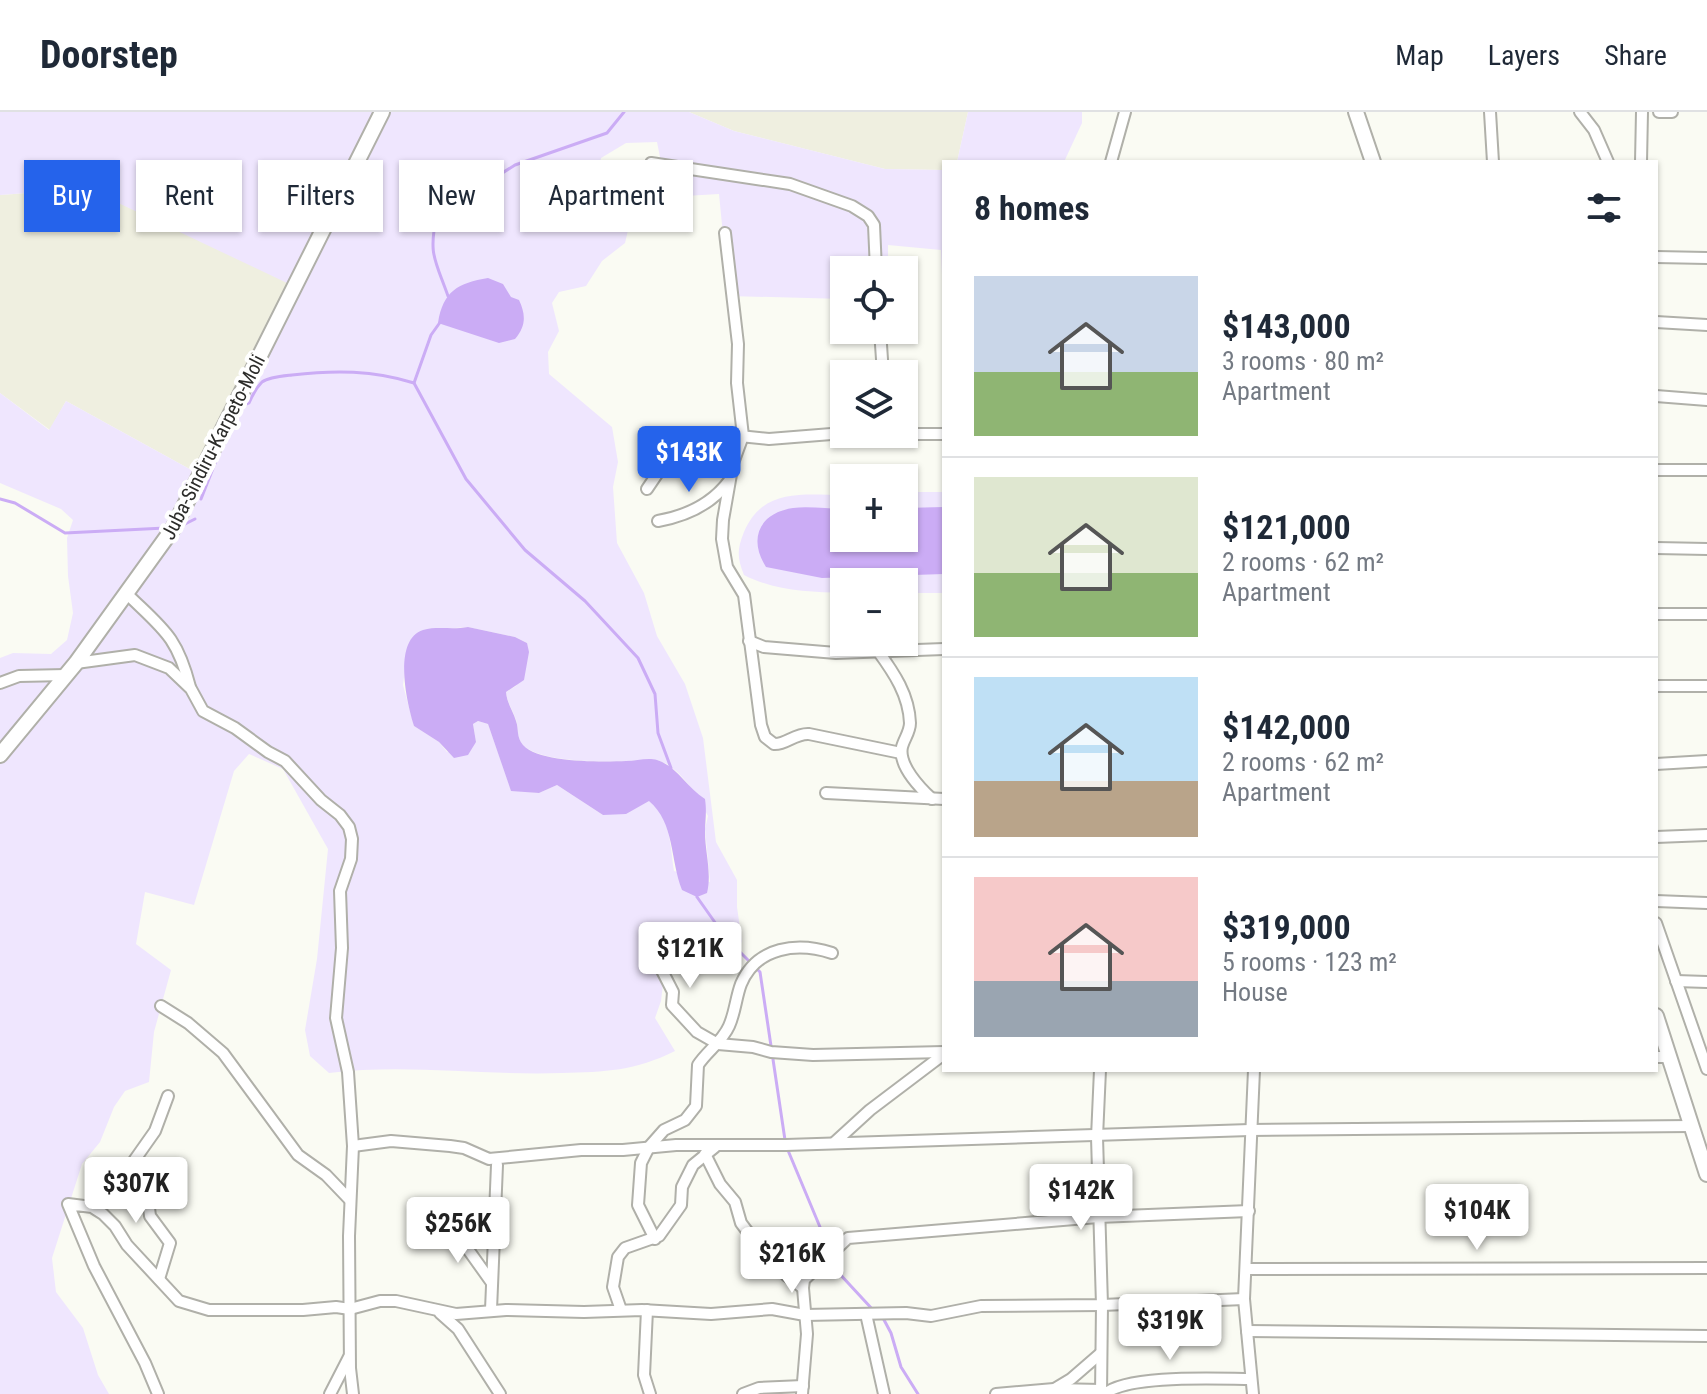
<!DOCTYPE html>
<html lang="en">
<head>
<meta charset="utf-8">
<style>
	:root { --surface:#fff; --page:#f2f2f3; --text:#1f2937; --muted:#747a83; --line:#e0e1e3; --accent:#2563eb }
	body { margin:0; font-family:"Roboto Condensed",sans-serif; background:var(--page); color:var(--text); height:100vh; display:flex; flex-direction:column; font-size:30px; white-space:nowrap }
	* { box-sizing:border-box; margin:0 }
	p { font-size:26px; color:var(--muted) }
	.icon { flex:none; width:44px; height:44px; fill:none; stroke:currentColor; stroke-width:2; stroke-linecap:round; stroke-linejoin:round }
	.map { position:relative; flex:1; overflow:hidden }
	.panel { position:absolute; left:942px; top:48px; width:716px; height:912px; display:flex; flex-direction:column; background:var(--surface); border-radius:0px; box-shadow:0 2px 6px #0004 }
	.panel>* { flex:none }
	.guide { position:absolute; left:24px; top:48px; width:760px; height:72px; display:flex; gap:16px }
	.tools { position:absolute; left:830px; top:144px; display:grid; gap:16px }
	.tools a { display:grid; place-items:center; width:88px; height:88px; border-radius:0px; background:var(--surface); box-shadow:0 2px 6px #0004; font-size:40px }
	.price { position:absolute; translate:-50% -68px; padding:0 18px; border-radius:8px; background:#fff; color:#222; font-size:26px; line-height:52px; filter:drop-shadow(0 2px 4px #0008) }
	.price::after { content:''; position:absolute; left:50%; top:48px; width:24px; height:18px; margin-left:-12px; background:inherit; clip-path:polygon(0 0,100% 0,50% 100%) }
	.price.active { background:var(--accent); color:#fff }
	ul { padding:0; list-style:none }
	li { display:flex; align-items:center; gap:24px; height:200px; padding:0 32px }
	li+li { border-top:2px solid var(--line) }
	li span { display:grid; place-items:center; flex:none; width:224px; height:160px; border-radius:0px; color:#555 }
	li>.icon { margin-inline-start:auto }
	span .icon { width:96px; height:96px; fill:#fffc; stroke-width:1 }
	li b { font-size:34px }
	h2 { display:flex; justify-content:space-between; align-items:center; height:96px; padding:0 32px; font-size:34px }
	.chip { padding:0 28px; border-radius:0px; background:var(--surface); box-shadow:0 2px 6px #0004; font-size:28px; line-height:72px }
	.chip.active { background:var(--accent); color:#fff }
	header { display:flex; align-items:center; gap:48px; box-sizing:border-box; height:112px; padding:0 40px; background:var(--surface); border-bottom:2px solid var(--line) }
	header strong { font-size:38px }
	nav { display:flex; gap:44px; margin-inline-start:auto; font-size:28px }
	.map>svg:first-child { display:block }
</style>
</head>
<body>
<header>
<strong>Doorstep</strong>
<nav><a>Map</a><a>Layers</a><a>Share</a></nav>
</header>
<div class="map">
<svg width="1707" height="1282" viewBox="0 0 1707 1282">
	<rect width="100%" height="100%" fill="#fafbf3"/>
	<g fill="#efefe0">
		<path d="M 689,0 L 968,0 L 957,50 L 944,50 L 944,58 L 885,57 L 734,19 Z"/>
		<path d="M 51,59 L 288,170 L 195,360 L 66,289 L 50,318 L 0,281 L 0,83 L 27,81 Z"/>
	</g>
	<g fill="#efe6fe" fill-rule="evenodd">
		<path d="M 0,0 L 689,0 L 734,19 L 885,57 L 944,58 L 944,213 L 941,138 L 888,133 L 888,158 L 844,158 L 844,187 L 729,184 L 719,82 L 668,85 L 657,30 L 626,31 L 601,46 L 598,62 L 629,114 L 625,131 L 602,149 L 586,174 L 559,180 L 552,191 L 559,219 L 548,240 L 549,262 L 612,315 L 618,350 L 613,375 L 617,431 L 644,481 L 657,524 L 685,572 L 703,626 L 716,730 L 737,768 L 737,795 L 742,830 L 712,845 L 665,855 L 661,889 L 655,906 L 675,939 C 635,959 605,960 562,961 C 484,964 406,951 329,961 L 310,944 L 305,918 L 317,847 L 328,737 L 283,657 L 249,642 L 234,659 L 194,793 L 145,780 L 136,832 L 171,858 L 154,920 L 149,970 L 125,979 L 114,995 L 100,1030 L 82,1052 L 52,1146 L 56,1180 L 83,1216 L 98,1263 L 109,1282 L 0,1282 L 0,546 L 13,541 L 51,542 L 67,528 L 73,501 L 68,464 L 67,426 L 73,408 L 61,397 L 0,371 L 0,281 L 49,318 L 66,289 L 195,360 L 287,171 L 51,59 L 27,81 L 0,83 ZM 468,515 L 515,525 L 527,531 L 516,574 L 506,580 C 507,591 513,598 516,608 C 519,617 516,624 522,632 C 538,651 605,650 630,649 C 645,648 659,645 671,655 C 687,667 699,687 708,704 L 705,717 L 710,770 L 674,759 C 670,732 671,707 649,688 L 639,694 L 603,703 L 557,673 L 539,681 L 511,678 L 488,612 L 478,609 L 473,612 L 476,630 L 447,640 L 439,630 L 414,614 L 403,573 L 408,534 L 443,517 Z"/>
		<path d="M 968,0 L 1082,0 L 1082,11 L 1064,50 L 957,50 Z"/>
		<path d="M 904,380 L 944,380 L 944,481 L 904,481 L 904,470 L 844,470 L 844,481 C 809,480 775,479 744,463 C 737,446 737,437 744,420 C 763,375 804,383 844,383 L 844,426 L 904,426 Z"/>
	</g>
	<g fill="#cbacf5">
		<path d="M 488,166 L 503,172 L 511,185 L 519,188 C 526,203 526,214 515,227 L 499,231 L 438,211 C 443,179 458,171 488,166 Z"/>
		<path d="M 944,395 L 944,462 L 822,466 L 766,455 C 748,427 759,401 793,396 C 809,394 828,397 844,397 L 844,426 L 904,426 L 904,396 Z"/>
		<path d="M 468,515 L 515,525 L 527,531 L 529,540 L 524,568 L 506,580 C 507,592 513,598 516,609 C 519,617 516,625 523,633 C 539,651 602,650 626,649 C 636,649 648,645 657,648 C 677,654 687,676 705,687 C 707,700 705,709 705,720 C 705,740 712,761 707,781 L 697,785 L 682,778 C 670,748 675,711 649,689 L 626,702 L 603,703 L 557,673 L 539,681 L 511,679 L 488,612 L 478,609 L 473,612 L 476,630 L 468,643 L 454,646 L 439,630 L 414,614 C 407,592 392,528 423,518 C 437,514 453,518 468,515 Z"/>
	</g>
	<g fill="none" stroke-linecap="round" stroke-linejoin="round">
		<g stroke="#cbacf5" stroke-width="3">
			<path d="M 448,184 C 435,147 428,143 437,102 L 515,53 L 607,21 L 624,0"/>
			<path d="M 414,271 L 431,223 L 441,209"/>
			<path d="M 240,295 L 249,291 C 252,284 256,276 262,270 C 269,265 283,264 292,263 C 334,258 373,258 414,271 L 466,367 L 525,438 L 585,489 L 638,546 L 655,582 L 658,621 L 671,656"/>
			<path d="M 0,387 L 15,391 L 65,421 L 165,416"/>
			<path d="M 201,387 L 221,336"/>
			<path d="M 181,414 L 195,407"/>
			<path d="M 697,785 L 726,826 L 760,860 L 785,1028"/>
			<path d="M 787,1036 L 830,1139"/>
			<path d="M 832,1146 L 837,1159 L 874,1199"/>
			<path d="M 883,1206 L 891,1221 L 901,1255 L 918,1282"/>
		</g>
		<g stroke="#b0b0a9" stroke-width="14">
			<g id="minor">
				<path d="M 1490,0 L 1493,50"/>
				<path d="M 1580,0 L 1594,18 L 1608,50"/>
				<path d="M 1659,0 L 1672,0"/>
				<path d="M 1111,50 L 1125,0"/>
				<path d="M 1641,50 L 1642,0"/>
				<path d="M 651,51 L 790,72 L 852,94 L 868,104 L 874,113 L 876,158"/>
				<path d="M 725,121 L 738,232 L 737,271 L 743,324 L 733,351 L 723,408 L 722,427 L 727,455 L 744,483 L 761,613 L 765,625 L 774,632 C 786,633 795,621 809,622 L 901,641"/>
				<path d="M 1656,145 L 1707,146"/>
				<path d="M 1656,210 L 1707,213"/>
				<path d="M 880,218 L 883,262"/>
				<path d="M 1656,284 L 1707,288"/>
				<path d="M 904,322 L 944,322"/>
				<path d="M 1656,358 L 1707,358"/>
				<path d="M 647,377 L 676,334 L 730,323 L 769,327 L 844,321"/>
				<path d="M 658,409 C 686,404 711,393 729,369"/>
				<path d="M 1656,436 L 1707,437"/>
				<path d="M 127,482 C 163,517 177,524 190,575"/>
				<path d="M 1656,502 L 1707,502"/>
				<path d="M 749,529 L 764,535 L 836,541 L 944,537"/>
				<path d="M 878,539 C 894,561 909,583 910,611 C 910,620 904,627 902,635 C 898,653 920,676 932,687"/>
				<path d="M 76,551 L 135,543 L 169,556 L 191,577 L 203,599 L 235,616 L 268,640 L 285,649 L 321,688 L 340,703 L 349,715 L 352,727 L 351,747 L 340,779 L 342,836 L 336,906 L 348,960 L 353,1034 L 349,1124 L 350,1256 L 353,1282"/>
				<path d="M 0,571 L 19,564 L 66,563"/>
				<path d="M 1656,574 L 1707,574"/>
				<path d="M 1656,652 L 1707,649"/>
				<path d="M 826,681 L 944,687"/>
				<path d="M 1656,725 L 1707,723"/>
				<path d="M 1656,789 L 1707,791"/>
				<path d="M 1656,811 L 1707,957"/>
				<path d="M 651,837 L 673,880 L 672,893 L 697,920 L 718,932 L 753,935 L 771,940 L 813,943 L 944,940"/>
				<path d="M 1676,869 L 1707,870"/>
				<path d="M 161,894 L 188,911 L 223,941 L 298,1043 L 326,1063 L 349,1087"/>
				<path d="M 1656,945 L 1669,945"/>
				<path d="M 1100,958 L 1097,1025 L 1102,1193 L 1101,1282"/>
				<path d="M 835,1030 L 870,998 L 944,942"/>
				<path d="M 353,1034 L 391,1029 L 450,1034 L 464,1036 L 489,1047 L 581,1038 L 623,1038 L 676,1033 L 786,1033 L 1250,1018 L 1691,1014"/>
				<path d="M 705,1042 L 720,1072 L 735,1090 L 741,1111 L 747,1119 L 787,1164 L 803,1176"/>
				<path d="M 133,1052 L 146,1070 L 150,1104 L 170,1131 L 159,1167"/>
				<path d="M 96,1097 L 105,1090 L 155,1019 L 168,984"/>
				<path d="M 452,1115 L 492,1171"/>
				<path d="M 655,1127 L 638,1093 L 641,1051 L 649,1035 L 664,1018 L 685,1008 L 696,994 L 698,953 C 707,939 722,930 729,914 C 735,901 736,885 741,872 C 757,834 798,830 832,841"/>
				<path d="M 1247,1157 L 1707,1156"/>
				<path d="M 806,1166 L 848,1126 L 1098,1105 L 1249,1099"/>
				<path d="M 491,1198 L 497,1053"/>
				<path d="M 621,1198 L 613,1175 L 618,1145 L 625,1136 L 659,1124 L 681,1093 L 682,1075 L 693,1053 L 715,1035"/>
				<path d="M 647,1198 L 644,1263 L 650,1282"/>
				<path d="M 440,1201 L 458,1217 L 500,1282"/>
				<path d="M 866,1202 L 884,1282"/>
				<path d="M 1247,1219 L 1707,1224"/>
				<path d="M 1056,1276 L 1071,1267 L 1101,1241"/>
				<path d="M 158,1282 L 145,1251 L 94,1154 L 68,1092 L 92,1095 L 103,1102 L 115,1114 L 127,1133 L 179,1189 L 209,1198 L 303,1198 L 336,1195 L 350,1197 L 380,1189 L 396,1189 L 456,1202 L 506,1198 L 584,1200 L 642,1198 L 711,1202 L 772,1197 L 805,1203 L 906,1201 L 931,1204 L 981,1194 L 1102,1193 L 1244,1187"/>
				<path d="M 330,1282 L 349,1245"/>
				<path d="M 743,1282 L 759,1276 L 803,1274"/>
				<path d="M 802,1282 L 807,1222 L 803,1176 L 808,1136"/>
				<path d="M 996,1282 L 1054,1277 L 1101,1278"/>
				<path d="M 1105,1282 C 1127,1262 1220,1267 1251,1267"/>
				<path d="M 1253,1282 L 1244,1187 L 1254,958"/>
			</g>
		</g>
		<g stroke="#b0b0a9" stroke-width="18">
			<g id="secondary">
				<path d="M 1356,0 L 1373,50"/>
				<path d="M 0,643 L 76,551 L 174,415 L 382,0"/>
				<path d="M 1656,904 L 1707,1062"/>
			</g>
		</g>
		<use href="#minor" stroke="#fff" stroke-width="10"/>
		<use href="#secondary" stroke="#fff" stroke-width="14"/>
	</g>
	<g text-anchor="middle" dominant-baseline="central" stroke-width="8" stroke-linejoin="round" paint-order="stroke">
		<g font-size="20" fill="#2c2c2a" stroke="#fff">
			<text transform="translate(213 335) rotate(-63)">Juba-Sindiru-Karpeto-Moli</text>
		</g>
	</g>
</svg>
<div class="tools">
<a><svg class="icon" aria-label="locate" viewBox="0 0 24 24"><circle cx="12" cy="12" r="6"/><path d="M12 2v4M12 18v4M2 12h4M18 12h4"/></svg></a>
<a><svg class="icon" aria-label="layers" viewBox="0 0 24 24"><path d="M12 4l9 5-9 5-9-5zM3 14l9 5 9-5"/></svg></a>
<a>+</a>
<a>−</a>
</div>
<b class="price active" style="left:689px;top:382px">$143K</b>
<b class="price" style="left:690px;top:878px">$121K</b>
<b class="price" style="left:136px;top:1113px">$307K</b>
<b class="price" style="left:1081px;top:1120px">$142K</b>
<b class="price" style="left:1477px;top:1140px">$104K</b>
<b class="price" style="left:458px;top:1153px">$256K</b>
<b class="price" style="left:792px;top:1183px">$216K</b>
<b class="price" style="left:1170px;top:1250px">$319K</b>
<div class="guide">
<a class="chip active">Buy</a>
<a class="chip">Rent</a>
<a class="chip">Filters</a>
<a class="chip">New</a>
<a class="chip">Apartment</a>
</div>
<section class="panel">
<h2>8 homes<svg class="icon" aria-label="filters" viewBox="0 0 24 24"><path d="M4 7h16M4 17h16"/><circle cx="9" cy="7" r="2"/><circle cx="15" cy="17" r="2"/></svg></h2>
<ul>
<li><span style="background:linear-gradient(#c9d6e8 60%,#8fb573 0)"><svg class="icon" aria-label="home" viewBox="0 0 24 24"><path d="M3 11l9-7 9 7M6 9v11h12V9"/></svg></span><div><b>$143,000</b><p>3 rooms · 80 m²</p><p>Apartment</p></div></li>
<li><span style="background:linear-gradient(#dfe7d0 60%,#8fb573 0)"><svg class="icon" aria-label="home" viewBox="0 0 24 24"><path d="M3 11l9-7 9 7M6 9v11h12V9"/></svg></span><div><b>$121,000</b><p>2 rooms · 62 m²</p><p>Apartment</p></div></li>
<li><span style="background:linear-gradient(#bfe0f5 65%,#b9a48a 0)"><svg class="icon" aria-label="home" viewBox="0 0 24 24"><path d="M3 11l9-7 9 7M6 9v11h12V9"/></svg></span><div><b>$142,000</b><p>2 rooms · 62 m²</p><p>Apartment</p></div></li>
<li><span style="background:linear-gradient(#f6c9c9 65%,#9aa5b1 0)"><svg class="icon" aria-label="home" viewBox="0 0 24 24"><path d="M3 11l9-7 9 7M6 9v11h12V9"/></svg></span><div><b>$319,000</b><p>5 rooms · 123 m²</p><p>House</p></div></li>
</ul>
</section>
</div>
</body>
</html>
